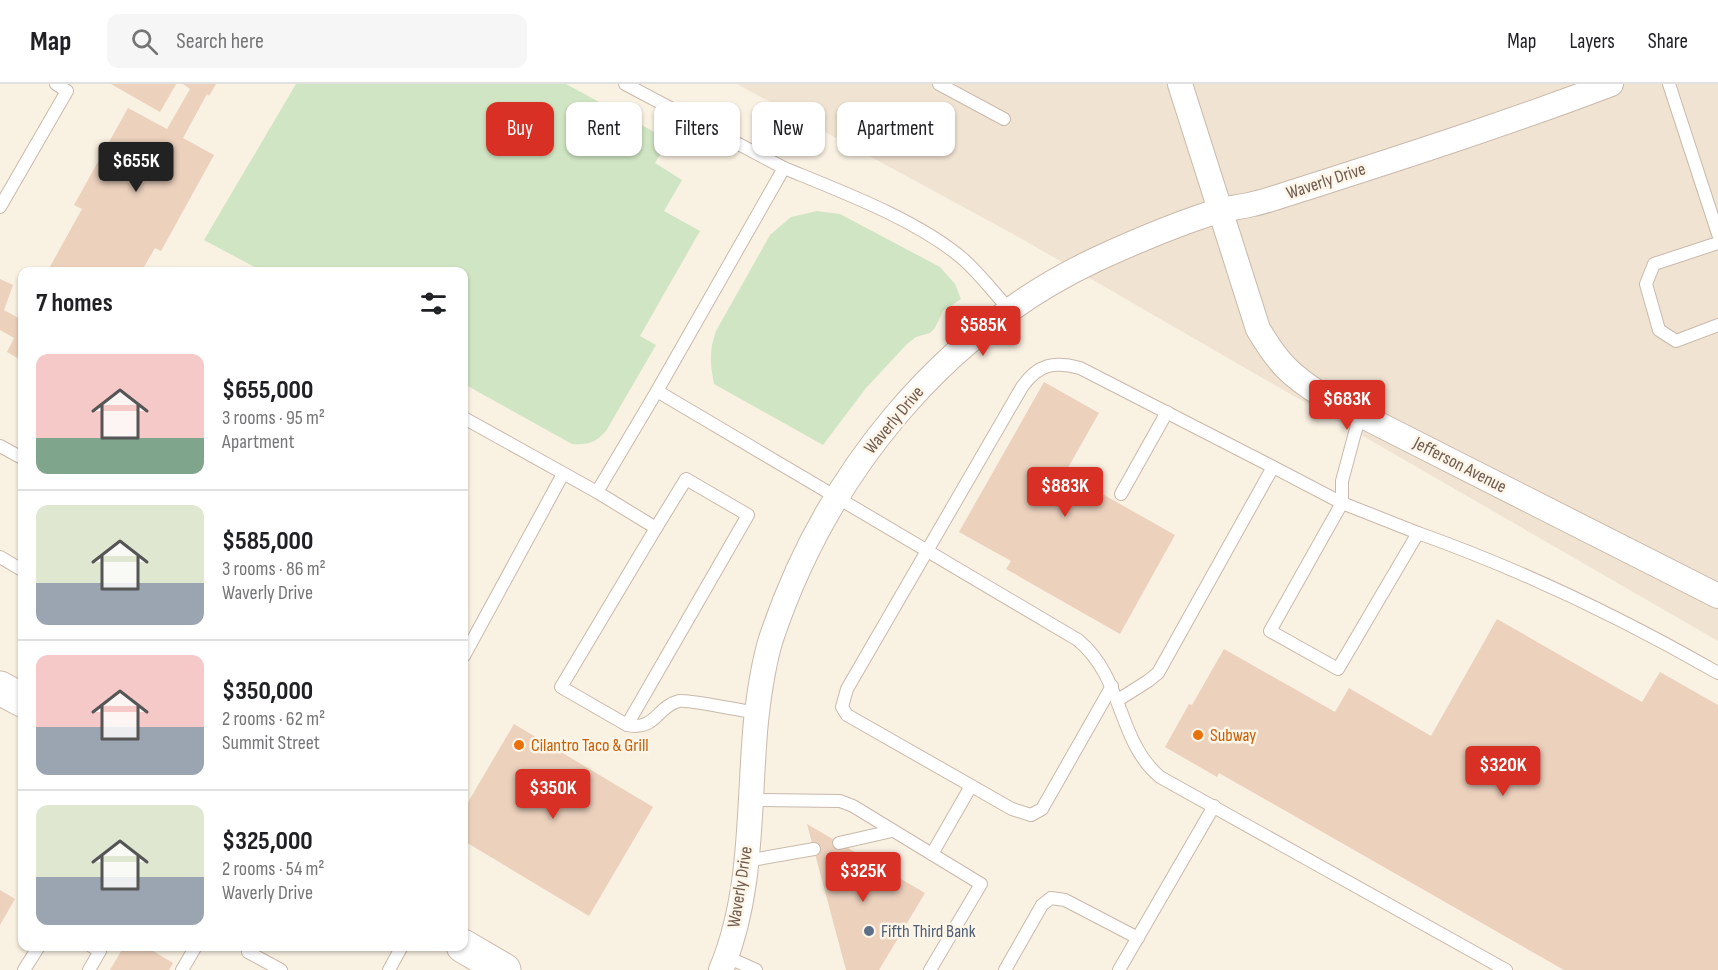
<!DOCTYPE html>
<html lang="en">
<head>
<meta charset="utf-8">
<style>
	:root { --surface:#fff; --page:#f6f6f6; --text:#202124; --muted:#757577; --line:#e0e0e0; --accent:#d93025 }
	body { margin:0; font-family:"Sofia Sans Condensed",sans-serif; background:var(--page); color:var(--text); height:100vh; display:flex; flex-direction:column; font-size:22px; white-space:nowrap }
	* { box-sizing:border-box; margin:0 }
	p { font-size:20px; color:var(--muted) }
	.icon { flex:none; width:33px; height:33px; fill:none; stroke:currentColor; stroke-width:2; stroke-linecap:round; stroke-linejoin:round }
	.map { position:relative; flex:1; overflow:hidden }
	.sheet { position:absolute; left:18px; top:183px; width:450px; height:684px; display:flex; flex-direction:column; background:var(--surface); border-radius:12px; box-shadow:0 2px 4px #0004 }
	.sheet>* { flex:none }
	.banner { position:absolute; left:486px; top:18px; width:570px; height:54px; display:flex; gap:12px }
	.price { position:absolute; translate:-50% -51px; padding:0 14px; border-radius:6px; background:var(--accent); color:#fff; font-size:20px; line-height:39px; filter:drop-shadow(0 2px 3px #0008) }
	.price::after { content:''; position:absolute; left:50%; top:36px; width:18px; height:14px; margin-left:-9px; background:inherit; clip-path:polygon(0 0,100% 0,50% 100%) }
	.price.on { background:#222; color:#fff }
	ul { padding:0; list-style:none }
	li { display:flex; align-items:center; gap:18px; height:150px; padding:0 18px }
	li+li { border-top:2px solid var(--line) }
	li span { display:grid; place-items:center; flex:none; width:168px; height:120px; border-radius:12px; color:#555 }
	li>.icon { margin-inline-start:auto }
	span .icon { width:72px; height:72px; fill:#fffc; stroke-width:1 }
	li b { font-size:26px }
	h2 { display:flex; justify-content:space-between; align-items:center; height:72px; padding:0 18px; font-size:26px }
	.tag { padding:0 21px; border-radius:12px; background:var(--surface); box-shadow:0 2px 4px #0004; font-size:21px; line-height:54px }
	.tag.on { background:var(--accent); color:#fff }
	header { display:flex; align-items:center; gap:36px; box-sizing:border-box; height:84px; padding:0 30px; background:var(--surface); border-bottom:2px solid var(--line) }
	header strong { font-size:28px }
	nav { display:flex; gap:33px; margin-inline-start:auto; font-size:21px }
	.search { width:420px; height:54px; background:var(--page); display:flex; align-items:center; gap:15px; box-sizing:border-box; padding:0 21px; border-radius:12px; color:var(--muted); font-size:22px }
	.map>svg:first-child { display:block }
</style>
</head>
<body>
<header>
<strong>Map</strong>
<div class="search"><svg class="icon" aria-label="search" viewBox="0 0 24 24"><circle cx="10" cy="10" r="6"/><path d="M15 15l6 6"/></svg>Search here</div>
<nav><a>Map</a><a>Layers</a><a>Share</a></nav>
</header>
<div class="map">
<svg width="1718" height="886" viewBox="0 0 1718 886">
	<rect width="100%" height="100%" fill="#f9f1e2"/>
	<path fill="#f0e3d2" d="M 737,0 L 1718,0 L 1718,557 L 1022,155 Z"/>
	<g fill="#d0e5c3">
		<path d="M 296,0 L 566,0 L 669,56 L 655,79 L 682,96 L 664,127 L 700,147 L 640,252 L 656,261 L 606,347 C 595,359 588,361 572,360 L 464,300 L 464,188 L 262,187 L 204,156 Z"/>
		<path d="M 817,127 L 840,130 L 940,183 L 955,200 L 961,215 L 943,227 L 935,244 L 930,249 L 916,253 L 907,260 L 866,304 L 823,361 L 714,300 C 710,280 709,266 716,247 L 770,151 L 791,133 Z"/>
	</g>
	<g fill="#ecd1bd">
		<path d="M 111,0 L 176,0 L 160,28 Z"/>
		<path d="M 183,0 L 216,0 L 209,12 L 207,10 L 183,54 L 214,71 L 161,167 L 155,164 L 141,188 L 47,188 L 82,125 L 74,121 L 128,24 L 167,45 L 190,5 Z"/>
		<path d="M 0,195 L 13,201 L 4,226 L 22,236 L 22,282 L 19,280 L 21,276 L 7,268 L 14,254 L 0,246 Z"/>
		<path d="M 1044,298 L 1099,329 L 1065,389 L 1175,451 L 1120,550 L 1006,485 L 1011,477 L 959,448 Z"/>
		<path d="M 1497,535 L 1642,618 L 1660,588 L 1718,621 L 1718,886 L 1564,886 L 1219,689 L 1217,693 L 1165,663 L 1189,620 L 1192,621 L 1224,565 L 1335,628 L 1349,604 L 1431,652 Z"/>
		<path d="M 514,640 L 653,723 L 589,832 L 464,757 L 464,725 Z"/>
		<path d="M 807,740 L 925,809 L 879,886 L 846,886 Z"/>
		<path d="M 0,806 L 15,815 L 0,841 Z"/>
		<path d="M 124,862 L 145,862 L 173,879 L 169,886 L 110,886 Z"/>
	</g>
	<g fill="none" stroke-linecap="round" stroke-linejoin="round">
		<g stroke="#c9b9ab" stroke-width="14">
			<g id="service">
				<path d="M 625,0 L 784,84 L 657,307"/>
				<path d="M 939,0 L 1004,35"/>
				<path d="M 1669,0 L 1718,150"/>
				<path d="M 784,84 C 840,107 918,136 963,175 C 980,190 994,209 1010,226"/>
				<path d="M 0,123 L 67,7 L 56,0"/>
				<path d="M 1718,159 L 1654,180 L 1646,200 L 1659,246 L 1676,257 L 1718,241"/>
				<path d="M 464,334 L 597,408"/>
				<path d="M 0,362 L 22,374"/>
				<path d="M 1273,383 L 1342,419 L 1342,397 L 1360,330"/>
				<path d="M 1121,410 L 1167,328"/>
				<path d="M 1342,419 L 1418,449 L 1338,585 L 1270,547 Z"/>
				<path d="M 1418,449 C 1522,486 1622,534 1718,589"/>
				<path d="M 0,473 L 22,486"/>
				<path d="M 464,572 L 563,390"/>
				<path d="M 1112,602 L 1042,725 L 1031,731 L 1012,725 L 847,631 L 842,623 L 847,605 L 1022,303 C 1038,280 1054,277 1080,284 L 1273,383 L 1158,589 L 1148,597 L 1118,616"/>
				<path d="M 757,629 C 743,627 688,615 679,617 C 656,623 656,647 627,641 L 561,603 L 656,444 L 597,408 L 657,307 L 1078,556 C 1124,594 1117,657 1160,693 L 1506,886"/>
				<path d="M 627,641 L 748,431 L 686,395 L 656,444"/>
				<path d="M 751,716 L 840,717 L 853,722 L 981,800 L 930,886"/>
				<path d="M 839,759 L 892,747"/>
				<path d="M 932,770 L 971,702"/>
				<path d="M 746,777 L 814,765"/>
				<path d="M 248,868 L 281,886"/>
				<path d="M 727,873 L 756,886"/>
				<path d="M 24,886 L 39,862"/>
				<path d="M 89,886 L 100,867 L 91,862"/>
				<path d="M 182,886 L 196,862"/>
				<path d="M 389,886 L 402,862"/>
				<path d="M 1005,886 L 1042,821 L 1051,814 L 1065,816 L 1138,854"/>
				<path d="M 1119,886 L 1214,722"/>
			</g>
		</g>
		<g stroke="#c9b9ab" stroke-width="26">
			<g id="minor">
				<path d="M 1180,0 L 1258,245 C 1278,279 1290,291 1323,312 L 1718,512"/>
				<path d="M 721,886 C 754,808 748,720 756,637 C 759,610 763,581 771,555 C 825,393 939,250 1095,176 C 1134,158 1176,140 1218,127 C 1229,124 1241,123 1253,120 C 1271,116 1289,109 1306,104 C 1409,71 1511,38 1611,0"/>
			</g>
		</g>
		<g stroke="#cebbab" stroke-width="35">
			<g id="secondary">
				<path d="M 0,604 L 22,616"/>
				<path d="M 463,862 L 504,886"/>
			</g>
		</g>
		<use href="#service" stroke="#fff" stroke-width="12"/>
		<use href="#minor" stroke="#fff" stroke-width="24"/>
		<use href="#secondary" stroke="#fff" stroke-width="33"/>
	</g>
	<g fill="#e8710a" stroke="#fdf5e8" stroke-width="2">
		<circle cx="1198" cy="651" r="6"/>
		<circle cx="519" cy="661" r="6"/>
	</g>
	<circle fill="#5c6f8a" stroke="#fdf5e8" stroke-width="2" cx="869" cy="847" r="6"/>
	<g text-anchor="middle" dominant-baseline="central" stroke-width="5" stroke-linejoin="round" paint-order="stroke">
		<g font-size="18" fill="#6e594c" stroke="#fdf5e8">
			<text transform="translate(1326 97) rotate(-18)">Waverly Drive</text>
			<text transform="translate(894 336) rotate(-50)">Waverly Drive</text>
			<text transform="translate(1460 381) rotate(27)">Jefferson Avenue</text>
			<text transform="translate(740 803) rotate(-81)">Waverly Drive</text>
		</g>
		<g font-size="18" fill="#c56008" stroke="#fdf5e8" text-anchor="start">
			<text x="1210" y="651">Subway</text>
			<text x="531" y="661">Cilantro Taco &amp; Grill</text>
		</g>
		<g font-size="18" fill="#4e5e75" stroke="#fdf5e8" text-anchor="start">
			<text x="881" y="847">Fifth Third Bank</text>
		</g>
	</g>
</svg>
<b class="price on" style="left:136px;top:109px">$655K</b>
<b class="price" style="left:983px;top:273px">$585K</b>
<b class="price" style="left:1347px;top:347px">$683K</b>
<b class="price" style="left:1065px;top:434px">$883K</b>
<b class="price" style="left:1503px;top:713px">$320K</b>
<b class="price" style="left:553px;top:736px">$350K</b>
<b class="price" style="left:863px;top:819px">$325K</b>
<div class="banner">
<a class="tag on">Buy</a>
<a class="tag">Rent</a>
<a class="tag">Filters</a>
<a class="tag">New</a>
<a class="tag">Apartment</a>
</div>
<section class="sheet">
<h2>7 homes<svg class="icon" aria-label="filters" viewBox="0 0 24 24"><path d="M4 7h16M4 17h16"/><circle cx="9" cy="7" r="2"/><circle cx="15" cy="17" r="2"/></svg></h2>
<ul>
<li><span style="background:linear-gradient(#f6c9c9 70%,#7fa58c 0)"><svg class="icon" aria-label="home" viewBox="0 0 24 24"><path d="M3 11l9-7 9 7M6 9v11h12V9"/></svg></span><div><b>$655,000</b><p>3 rooms · 95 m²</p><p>Apartment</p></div></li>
<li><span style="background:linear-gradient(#dfe7d0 65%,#9aa5b1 0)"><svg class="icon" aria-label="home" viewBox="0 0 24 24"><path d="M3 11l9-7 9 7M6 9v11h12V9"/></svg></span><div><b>$585,000</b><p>3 rooms · 86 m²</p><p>Waverly Drive</p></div></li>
<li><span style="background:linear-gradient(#f6c9c9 60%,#9aa5b1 0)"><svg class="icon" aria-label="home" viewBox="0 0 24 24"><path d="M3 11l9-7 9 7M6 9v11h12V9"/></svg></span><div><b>$350,000</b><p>2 rooms · 62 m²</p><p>Summit Street</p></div></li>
<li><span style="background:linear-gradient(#dfe7d0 60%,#9aa5b1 0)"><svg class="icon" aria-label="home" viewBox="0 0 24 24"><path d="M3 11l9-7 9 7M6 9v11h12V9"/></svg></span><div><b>$325,000</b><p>2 rooms · 54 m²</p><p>Waverly Drive</p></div></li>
</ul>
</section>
</div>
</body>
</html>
